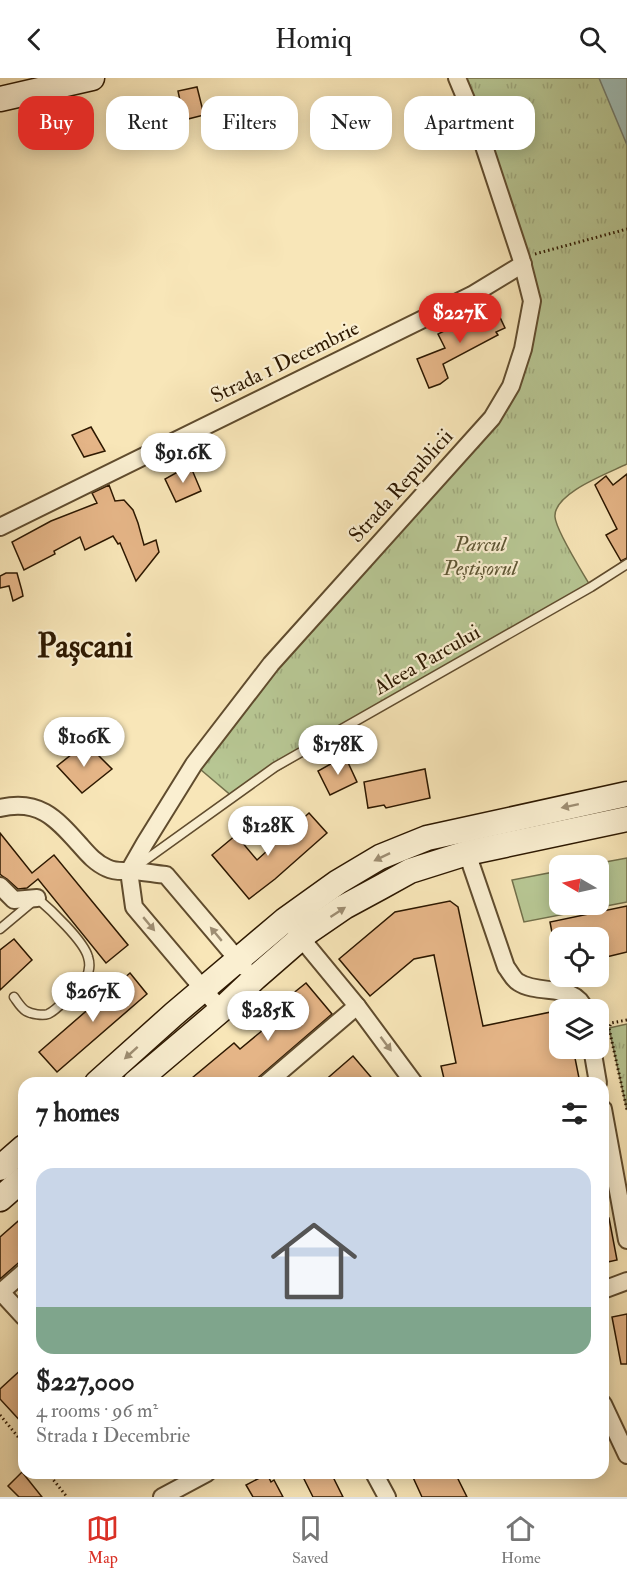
<!DOCTYPE html>
<html lang="en">
<head>
<meta charset="utf-8">
<style>
	:root { --surface:#fff; --page:#f6f6f6; --text:#222; --muted:#767676; --line:#e0e0e0; --accent:#d93025 }
	body { margin:0; font-family:"IM FELL Double Pica",serif; background:var(--page); color:var(--text); height:100vh; display:flex; flex-direction:column; font-size:22px; white-space:nowrap }
	* { box-sizing:border-box; margin:0 }
	p { font-size:20px; color:var(--muted) }
	.icon { flex:none; width:33px; height:33px; fill:none; stroke:currentColor; stroke-width:2; stroke-linecap:round; stroke-linejoin:round }
	.map { position:relative; flex:1; overflow:hidden }
	.panel { position:absolute; left:18px; top:999px; width:591px; height:402px; display:flex; flex-direction:column; background:var(--surface); border-radius:18px; box-shadow:0 3px 15px #0003 }
	.panel>* { flex:none }
	.top-card { position:absolute; left:18px; top:18px; width:591px; height:54px; display:flex; gap:12px }
	.needle { width:39px; rotate:279deg }
	.controls { position:absolute; left:549px; top:777px; display:grid; gap:12px }
	.controls a { display:grid; place-items:center; width:60px; height:60px; border-radius:12px; background:var(--surface); box-shadow:0 3px 15px #0003; font-size:30px }
	.price { position:absolute; translate:-50% -51px; padding:0 14px; border-radius:21px; background:#fff; color:#222; font-size:20px; line-height:39px; filter:drop-shadow(0 2px 3px #0008) }
	.price::after { content:''; position:absolute; left:50%; top:36px; width:18px; height:14px; margin-left:-9px; background:inherit; clip-path:polygon(0 0,100% 0,50% 100%) }
	.price.current { background:var(--accent); color:#fff }
	ul { padding:0; list-style:none }
	li { display:grid; align-content:center; gap:12px; height:318px; padding:0 18px }
	li span { display:grid; place-items:center; height:186px; border-radius:18px; color:#555 }
	li>.icon { margin-inline-start:auto }
	span .icon { width:108px; height:108px; fill:#fffc; stroke-width:1 }
	li b { font-size:26px }
	h2 { display:flex; justify-content:space-between; align-items:center; height:72px; padding:0 18px; font-size:26px }
	.tag { padding:0 21px; border-radius:18px; background:var(--surface); box-shadow:0 3px 15px #0003; font-size:21px; line-height:54px }
	.tag.current { background:var(--accent); color:#fff }
	header { display:flex; justify-content:space-between; align-items:center; height:78px; padding:0 18px; background:var(--surface); font-size:27px; font-weight:600 }
	.tabs { display:flex; justify-content:space-around; align-items:center; height:84px; border-top:2px solid var(--line); background:var(--surface); font-size:16px; color:var(--muted) }
	.tabs a { display:grid; justify-items:center; gap:3px }
	.tabs .current { color:var(--accent) }
	.map>svg:first-child { display:block }
</style>
</head>
<body>
<header><svg class="icon" aria-label="back" viewBox="0 0 24 24"><path d="M15 5l-7 7 7 7"/></svg>Homiq<svg class="icon" aria-label="search" viewBox="0 0 24 24"><circle cx="10" cy="10" r="6"/><path d="M15 15l6 6"/></svg></header>
<div class="map">
<svg width="627" height="1419" viewBox="0 0 627 1419">
	<defs>
		<pattern id="park-tufts" width="24" height="20" patternUnits="userSpaceOnUse" patternTransform="scale(1.5)"><rect width="24" height="20" fill="#b7c693"/><path d="M3 7l-1-3M5 7V3M7 7l1-3M15 17l-1-3M17 17v-4M19 17l1-3" fill="none" stroke="#9ea97d"/></pattern>
	</defs>
	<rect width="100%" height="100%" fill="#f8e6b8"/>
	<filter id="stains"><feTurbulence type="fractalNoise" baseFrequency=".00333" numOctaves="4"/><feColorMatrix values="0 0 0 0 .2 0 0 0 0 .09 0 0 0 0 .02 0 0 0 .5 -.17"/></filter>
	<radialGradient id="worn" r=".72"><stop offset=".6" stop-color="#630" stop-opacity="0"/><stop offset="1" stop-color="#630" stop-opacity=".3"/></radialGradient>
	<path fill="#b7c693" stroke="#726f4a" stroke-width="1.5" d="M 627,780 L 627,824 L 524,844 L 512,802 L 559,793 L 560,826 L 598,826 L 598,788 L 589,787 Z"/>
	<g fill="url(#park-tufts)" stroke="#726f4a" stroke-width="1.5">
		<path d="M 457,0 L 627,0 L 627,386 C 609,395 553,415 555,439 C 556,453 583,495 591,509 L 233,719 L 194,686 L 492,340 L 532,223 Z"/>
		<path d="M 627,946 L 627,1032 L 609,950 Z"/>
	</g>
	<path fill="#a0beb7" stroke="#727c6e" stroke-width="1.5" d="M 599,0 L 627,0 L 627,67 Z"/>
	<g fill="#e5b587" stroke="#2d1800" stroke-width="1.5">
		<path d="M 197,9 L 204,37 L 184,42 L 178,13 Z"/>
		<path d="M 496,231 L 505,250 L 496,254 L 498,257 L 443,286 L 448,300 L 440,306 L 429,310 L 417,281 L 445,270 L 438,256 L 484,233 L 486,236 Z"/>
		<path d="M 91,349 L 105,373 L 84,379 L 72,357 Z"/>
		<path d="M 190,387 L 201,413 L 176,424 L 165,401 Z"/>
		<path d="M 627,396 L 627,480 L 621,483 L 606,457 L 617,451 L 595,407 L 606,398 L 613,407 Z"/>
		<path d="M 109,407 L 115,423 L 124,422 L 133,432 L 138,445 L 144,467 L 156,462 L 159,474 L 136,503 L 120,465 L 118,466 L 113,458 L 85,472 L 80,459 L 54,473 L 55,476 L 24,492 L 12,464 L 51,443 L 97,425 L 92,415 Z"/>
		<path d="M 6,495 L 17,495 L 22,513 L 23,518 L 13,523 L 9,508 L 0,510 L 0,498 Z"/>
		<path d="M 86,665 L 112,691 L 82,715 L 57,688 Z"/>
		<path d="M 345,678 L 357,704 L 330,717 L 318,693 Z"/>
		<path d="M 425,691 L 430,720 L 386,730 L 384,727 L 368,730 L 364,704 Z"/>
		<path d="M 309,735 L 327,755 L 275,801 L 249,821 L 212,777 L 236,757 L 257,782 Z"/>
		<path d="M 0,755 L 32,795 L 54,777 L 128,867 L 106,885 L 38,801 L 27,810 L 18,811 L 7,801 L 2,798 L 0,796 Z"/>
		<path d="M 450,823 L 458,829 L 483,948 L 551,934 L 557,962 L 560,962 L 560,970 L 573,970 L 580,1005 L 445,1005 L 441,988 L 456,985 L 434,877 L 414,881 L 370,918 L 339,881 L 395,834 Z"/>
		<path d="M 627,828 L 627,874 L 598,881 L 598,860 L 553,860 L 550,844 Z"/>
		<path d="M 14,861 L 32,882 L 0,912 L 0,872 Z"/>
		<path d="M 130,895 L 147,916 L 57,994 L 39,974 Z"/>
		<path d="M 306,905 L 332,936 L 252,1005 L 186,1005 L 234,965 L 240,971 L 287,932 L 281,925 Z"/>
		<path d="M 353,978 L 376,1005 L 322,1005 Z"/>
		<path d="M 24,1138 L 24,1180 L 0,1201 L 0,1159 Z"/>
		<path d="M 603,1140 L 609,1140 L 617,1182 L 603,1185 Z"/>
		<path d="M 627,1236 L 627,1286 L 621,1286 L 612,1239 Z"/>
		<path d="M 24,1289 L 24,1347 L 0,1321 L 0,1311 Z"/>
		<path d="M 22,1394 L 42,1419 L 19,1419 L 8,1408 Z"/>
		<path d="M 301,1395 L 331,1395 L 343,1419 L 313,1419 Z"/>
		<path d="M 411,1395 L 455,1395 L 467,1419 L 422,1419 Z"/>
		<path d="M 267,1396 L 271,1404 L 274,1402 L 283,1419 L 253,1419 L 246,1407 Z"/>
	</g>
	<g fill="none" stroke-linecap="round" stroke-linejoin="round">
		<g stroke="#604c2e" stroke-width="11">
			<g id="lane">
				<path d="M 137,788 L 275,689 L 591,509 L 627,486"/>
				<path d="M 0,851 L 37,820 C 50,831 84,863 88,879 C 94,898 79,909 66,921 C 61,926 55,933 48,936 C 43,938 31,936 26,933 C 21,930 17,923 14,919"/>
			</g>
		</g>
		<g stroke="#604c2e" stroke-width="20">
			<g id="street">
				<path d="M 0,449 L 472,217 L 523,186"/>
				<path d="M 0,730 C 38,721 55,739 79,766 C 87,775 95,785 107,790 C 115,794 121,793 129,793 C 141,793 154,796 166,797 L 244,889"/>
				<path d="M 467,775 L 506,889 C 510,894 513,901 518,904 C 539,918 575,904 585,932"/>
				<path d="M 129,793 L 145,765 L 194,686 L 271,586 L 492,340 L 511,308 L 523,271 L 532,223 L 521,180 L 478,50 L 457,0"/>
				<path d="M 129,793 L 134,829 L 221,932"/>
				<path d="M 0,808 L 14,822 L 37,820"/>
				<path d="M 296,854 L 357,928 L 414,1005"/>
				<path d="M 592,970 L 598,1005"/>
				<path d="M 267,1005 L 357,928"/>
				<path d="M 603,1031 L 627,1162"/>
				<path d="M 603,1212 L 627,1203"/>
				<path d="M 1,1214 L 24,1239"/>
				<path d="M 0,1215 L 24,1194"/>
				<path d="M 603,1326 L 627,1377"/>
				<path d="M 374,1395 L 387,1419"/>
				<path d="M 162,1419 L 207,1395"/>
			</g>
		</g>
		<g stroke="#2d1800" stroke-width="27">
			<g id="secondary">
				<path d="M 0,21 L 92,0"/>
				<path d="M 97,1005 L 174,936 L 285,842 L 338,804 L 380,779 L 427,760 L 627,716"/>
				<path d="M 135,1005 L 221,932 L 255,900 L 309,853 L 344,829 L 381,809 L 410,793 L 467,775 L 627,741"/>
				<path d="M 0,1090 L 24,1069"/>
				<path d="M 0,1121 L 24,1100"/>
			</g>
		</g>
		<g stroke="#2d1800" stroke-width="3" stroke-dasharray="1.5 3" stroke-linecap="butt">
			<path d="M 535,176 L 627,151"/>
			<path d="M 627,942 L 611,945 L 609,950 L 627,1032"/>
			<path d="M 0,1337 L 24,1366"/>
			<path d="M 48,1395 L 67,1419"/>
		</g>
		<use href="#lane" stroke="#faefd1" stroke-width="8"/>
		<use href="#street" stroke="#faefd1" stroke-width="16"/>
		<use href="#secondary" stroke="#faefd1" stroke-width="24"/>
	</g>
	<defs><path id="oneway-solid" d="M-6-.8H1V-3.2L6.5 0L1 3.2V.8H-6Z" transform="scale(1.5)"/></defs>
	<g fill="#9e8e73">
		<use href="#oneway-solid" transform="translate(570 728) rotate(168)"/>
		<use href="#oneway-solid" transform="translate(382 779) rotate(154)"/>
		<use href="#oneway-solid" transform="translate(338 834) rotate(-33)"/>
		<use href="#oneway-solid" transform="translate(149 846) rotate(50)"/>
		<use href="#oneway-solid" transform="translate(216 856) rotate(-130)"/>
		<use href="#oneway-solid" transform="translate(386 966) rotate(53)"/>
		<use href="#oneway-solid" transform="translate(131 975) rotate(138)"/>
	</g>
	<g text-anchor="middle" dominant-baseline="central" stroke-width="4.5" stroke-linejoin="round" paint-order="stroke">
		<g font-size="21" fill="#2d1800" stroke="#faefd1">
			<text transform="translate(285 284) rotate(-26)">Strada 1 Decembrie</text>
			<text transform="translate(401 408) rotate(-48)">Strada Republicii</text>
			<text transform="translate(427 582) rotate(-30)">Aleea Parcului</text>
		</g>
		<g font-size="21" font-style="italic" fill="#5d5533" stroke="#faefd1">
			<text x="480" y="466">Parcul<tspan x="480" dy="24">Peștișorul</tspan></text>
		</g>
		<g font-size="33" font-weight="bold" fill="#2d1800" stroke="#faefd1">
			<text x="85" y="568">Pașcani</text>
		</g>
	</g>
	<rect width="100%" height="100%" filter="url(#stains)"/>
	<rect width="100%" height="100%" fill="url(#worn)"/>
</svg>
<div class="controls">
<a><svg class="needle" viewBox="-14 -14 28 28"><path d="M0-13l5 13h-10z" fill="#e53935"/><path d="M0 13l5-13h-10z" fill="#767676"/></svg></a>
<a><svg class="icon" aria-label="locate" viewBox="0 0 24 24"><circle cx="12" cy="12" r="6"/><path d="M12 2v4M12 18v4M2 12h4M18 12h4"/></svg></a>
<a><svg class="icon" aria-label="layers" viewBox="0 0 24 24"><path d="M12 4l9 5-9 5-9-5zM3 14l9 5 9-5"/></svg></a>
</div>
<b class="price current" style="left:460px;top:266px">$227K</b>
<b class="price" style="left:183px;top:406px">$91.6K</b>
<b class="price" style="left:84px;top:690px">$106K</b>
<b class="price" style="left:338px;top:698px">$178K</b>
<b class="price" style="left:268px;top:779px">$128K</b>
<b class="price" style="left:93px;top:945px">$267K</b>
<b class="price" style="left:268px;top:964px">$285K</b>
<div class="top-card">
<a class="tag current">Buy</a>
<a class="tag">Rent</a>
<a class="tag">Filters</a>
<a class="tag">New</a>
<a class="tag">Apartment</a>
</div>
<section class="panel">
<h2>7 homes<svg class="icon" aria-label="filters" viewBox="0 0 24 24"><path d="M4 7h16M4 17h16"/><circle cx="9" cy="7" r="2"/><circle cx="15" cy="17" r="2"/></svg></h2>
<ul>
<li><span style="background:linear-gradient(#c9d6e8 75%,#7fa58c 0)"><svg class="icon" aria-label="home" viewBox="0 0 24 24"><path d="M3 11l9-7 9 7M6 9v11h12V9"/></svg></span><div><b>$227,000</b><p>4 rooms · 96 m²</p><p>Strada 1 Decembrie</p></div></li>
</ul>
</section>
</div>
<nav class="tabs">
<a class="current"><svg class="icon" aria-label="map" viewBox="0 0 24 24"><path d="M3 6l6-2 6 2 6-2v14l-6 2-6-2-6 2zM9 4v14M15 6v14"/></svg>Map</a>
<a><svg class="icon" aria-label="saved" viewBox="0 0 24 24"><path d="M7 4h10v16l-5-4-5 4z"/></svg>Saved</a>
<a><svg class="icon" aria-label="home" viewBox="0 0 24 24"><path d="M3 11l9-7 9 7M6 9v11h12V9"/></svg>Home</a>
</nav>
</body>
</html>
